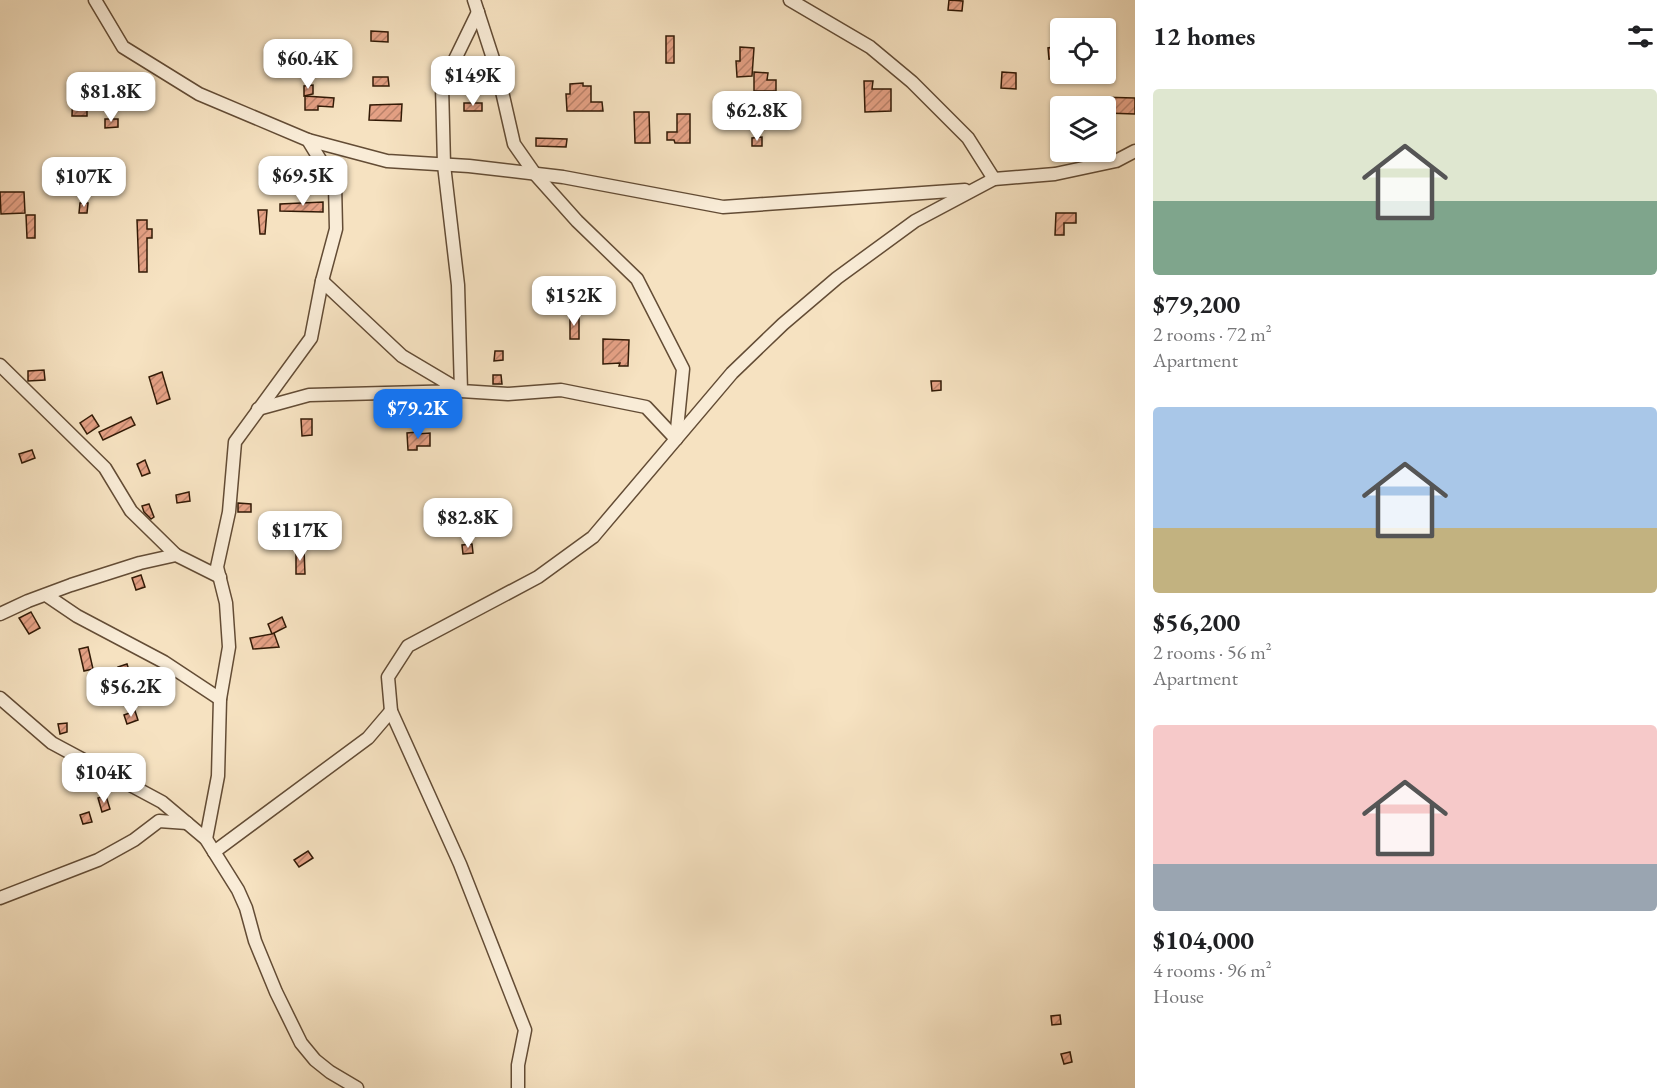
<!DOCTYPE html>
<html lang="en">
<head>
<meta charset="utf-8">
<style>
	:root { --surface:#fff; --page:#f2f2f2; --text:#202124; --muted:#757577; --accent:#1a73e8 }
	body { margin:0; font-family:"EB Garamond",serif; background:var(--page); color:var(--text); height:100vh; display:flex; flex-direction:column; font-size:22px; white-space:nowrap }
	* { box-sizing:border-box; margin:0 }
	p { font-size:20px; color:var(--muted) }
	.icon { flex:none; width:33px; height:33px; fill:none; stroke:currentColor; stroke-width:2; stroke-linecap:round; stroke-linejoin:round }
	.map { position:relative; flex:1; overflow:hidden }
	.sheet { display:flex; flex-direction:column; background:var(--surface); width:540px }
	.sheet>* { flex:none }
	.buttons { position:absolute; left:1050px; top:18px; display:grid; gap:12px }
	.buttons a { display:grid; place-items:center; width:66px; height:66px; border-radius:6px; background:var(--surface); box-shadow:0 2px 4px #0004; font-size:30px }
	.price { position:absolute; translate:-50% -51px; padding:0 14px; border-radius:12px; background:#fff; color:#222; font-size:20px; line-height:39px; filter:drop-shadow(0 2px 3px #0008) }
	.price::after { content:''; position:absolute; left:50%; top:36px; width:18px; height:14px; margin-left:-9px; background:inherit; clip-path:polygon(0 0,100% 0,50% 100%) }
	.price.active { background:var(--accent); color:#fff }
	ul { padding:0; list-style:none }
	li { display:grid; align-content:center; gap:12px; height:318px; padding:0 18px }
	li span { display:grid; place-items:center; height:186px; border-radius:6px; color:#555 }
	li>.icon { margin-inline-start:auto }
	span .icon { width:108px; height:108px; fill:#fffc; stroke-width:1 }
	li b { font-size:26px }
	h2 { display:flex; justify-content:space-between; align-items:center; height:72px; padding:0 18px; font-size:26px }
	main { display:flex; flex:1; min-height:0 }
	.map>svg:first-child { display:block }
</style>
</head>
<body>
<main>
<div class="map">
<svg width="1135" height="1088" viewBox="0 0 1135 1088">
	<defs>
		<pattern id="building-hatch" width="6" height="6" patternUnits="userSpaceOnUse" patternTransform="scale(1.5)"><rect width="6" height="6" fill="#e5a185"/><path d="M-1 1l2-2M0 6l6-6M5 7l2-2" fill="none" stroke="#ba826b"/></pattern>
	</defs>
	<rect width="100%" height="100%" fill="#f6e2c1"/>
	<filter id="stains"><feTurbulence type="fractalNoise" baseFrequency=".00333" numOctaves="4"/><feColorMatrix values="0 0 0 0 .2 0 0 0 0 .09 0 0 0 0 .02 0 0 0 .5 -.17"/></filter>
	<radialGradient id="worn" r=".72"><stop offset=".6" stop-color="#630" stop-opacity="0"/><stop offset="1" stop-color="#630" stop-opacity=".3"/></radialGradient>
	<g fill="url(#building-hatch)" stroke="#321a06" stroke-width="1.5">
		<path d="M 949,0 L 963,1 L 962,11 L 948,10 Z"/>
		<path d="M 371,31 L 388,32 L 388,42 L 371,41 Z"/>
		<rect x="666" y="36" width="8" height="27"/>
		<path d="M 1060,46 L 1060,57 L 1049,59 L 1048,48 Z"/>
		<path d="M 740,47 L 754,48 L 752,76 L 737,77 L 736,61 L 740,61 Z"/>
		<path d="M 754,72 L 768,73 L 767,80 L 776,80 L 776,91 L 754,91 Z"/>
		<path d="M 1002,72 L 1016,73 L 1016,89 L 1001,88 Z"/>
		<path d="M 373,77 L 388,77 L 389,86 L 373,86 Z"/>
		<path d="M 864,81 L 873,81 L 872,89 L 891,89 L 891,111 L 865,112 Z"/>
		<path d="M 583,83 L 583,86 L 591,86 L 591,102 L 602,102 L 603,111 L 567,111 L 566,94 L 570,94 L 570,84 Z"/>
		<path d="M 313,85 L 313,94 L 304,96 L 304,86 Z"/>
		<path d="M 73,87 L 93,88 L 93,94 L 103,94 L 103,104 L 87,104 L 87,116 L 72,116 Z"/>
		<path d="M 305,96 L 334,98 L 333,107 L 318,106 L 318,110 L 305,110 Z"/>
		<path d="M 1098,97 L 1135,98 L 1135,114 L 1106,113 L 1106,106 L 1097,106 Z"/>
		<rect x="721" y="102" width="8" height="8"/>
		<rect x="464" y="103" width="18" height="8"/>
		<path d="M 402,104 L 401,121 L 369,120 L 370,105 Z"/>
		<path d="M 634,112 L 649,112 L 650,143 L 635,143 Z"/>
		<path d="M 677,114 L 690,114 L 690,143 L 675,143 L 674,140 L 667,140 L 667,132 L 677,132 Z"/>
		<path d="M 105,119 L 118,119 L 118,127 L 105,128 Z"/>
		<path d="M 762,137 L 762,146 L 752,146 L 752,138 Z"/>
		<path d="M 536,138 L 567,139 L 566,147 L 536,146 Z"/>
		<rect x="290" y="179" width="9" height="15"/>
		<path d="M 0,192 L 24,192 L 25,213 L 1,214 Z"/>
		<path d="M 323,202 L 323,212 L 280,211 L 280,204 Z"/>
		<path d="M 80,203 L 88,203 L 87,213 L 79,213 Z"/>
		<path d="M 258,210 L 267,210 L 265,234 L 260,234 Z"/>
		<path d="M 1056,213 L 1076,213 L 1076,223 L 1064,223 L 1064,235 L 1055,235 Z"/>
		<path d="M 26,215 L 35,215 L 35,238 L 27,238 Z"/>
		<path d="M 137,220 L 147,220 L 147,229 L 152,229 L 152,238 L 147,238 L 147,272 L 139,272 Z"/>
		<rect x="570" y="316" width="9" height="23"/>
		<path d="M 603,339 L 629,340 L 628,366 L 619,366 L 620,363 L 603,364 Z"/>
		<path d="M 495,351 L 503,351 L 503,360 L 494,361 Z"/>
		<path d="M 44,370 L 45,380 L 28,381 L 28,371 Z"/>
		<path d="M 162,372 L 170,399 L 157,404 L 149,377 Z"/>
		<path d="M 493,375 L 501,375 L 502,384 L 493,384 Z"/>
		<path d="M 931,381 L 941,381 L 941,390 L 932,391 Z"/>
		<path d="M 92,415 L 99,426 L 87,434 L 80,423 Z"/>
		<path d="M 446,416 L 447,426 L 439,426 L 438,417 Z"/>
		<path d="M 131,417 L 135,425 L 103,440 L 99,432 Z"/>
		<path d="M 301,419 L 312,419 L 312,435 L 302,436 Z"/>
		<path d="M 417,432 L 417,434 L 430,433 L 430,446 L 417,446 L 417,450 L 408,450 L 407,433 Z"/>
		<path d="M 32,450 L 35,458 L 22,463 L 19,454 Z"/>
		<path d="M 145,460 L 150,473 L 142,476 L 137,464 Z"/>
		<path d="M 189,492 L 190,501 L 177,503 L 176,495 Z"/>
		<path d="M 238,503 L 251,504 L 251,512 L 238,512 Z"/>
		<path d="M 149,504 L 154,517 L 151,519 L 144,512 L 142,506 Z"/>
		<path d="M 472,544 L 473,553 L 463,554 L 462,545 Z"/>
		<path d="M 296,549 L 304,549 L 305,574 L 296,574 Z"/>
		<path d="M 141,575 L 145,587 L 136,590 L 132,578 Z"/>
		<path d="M 31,612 L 40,628 L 29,634 L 19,618 Z"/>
		<path d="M 282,617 L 286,627 L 272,634 L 274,633 L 279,647 L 253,649 L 250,638 L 272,634 L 268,624 Z"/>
		<path d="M 88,647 L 93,669 L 84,671 L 79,649 Z"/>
		<path d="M 127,664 L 135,689 L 127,692 L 118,667 Z"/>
		<path d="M 135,711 L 138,720 L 127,724 L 124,715 Z"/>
		<path d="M 67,723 L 67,732 L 60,734 L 58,724 Z"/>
		<path d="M 106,796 L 110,809 L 102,812 L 98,798 Z"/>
		<path d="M 89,812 L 92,822 L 83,824 L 80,815 Z"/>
		<path d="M 308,851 L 313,858 L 299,867 L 294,860 Z"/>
		<path d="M 1060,1015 L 1061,1024 L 1052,1025 L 1051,1016 Z"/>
		<path d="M 1070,1052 L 1072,1062 L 1064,1064 L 1061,1054 Z"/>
	</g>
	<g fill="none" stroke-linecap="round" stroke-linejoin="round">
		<g stroke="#634c35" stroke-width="15">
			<g id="minor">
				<path d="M 95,0 L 123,47 L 199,94 L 308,140 L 335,184 L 336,229 L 322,281 L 311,338 L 235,442 L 229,512 L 217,567 L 226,603 L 229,647 L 220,699 L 218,776 L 206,839"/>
				<path d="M 474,0 L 498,74 L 514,144 L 535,174 L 577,221 L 637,279 L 683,369 L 676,439"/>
				<path d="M 790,0 L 870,47 L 912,82 L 968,138 L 994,179"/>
				<path d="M 478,12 L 442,86 L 444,165 L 458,285 L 461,391 L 508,394 L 561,390 L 646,407 L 676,439"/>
				<path d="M 308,140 L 387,161 L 469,166 L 563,177 L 723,207 L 965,190"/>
				<path d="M 0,365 L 105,468 L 131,511 L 176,555"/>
				<path d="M 258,409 L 309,395 L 461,391 L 402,356 L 322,281"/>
				<path d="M 46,595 L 77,616 L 164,662 L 220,699"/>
				<path d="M 0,614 L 28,601 L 71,585 L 140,563 L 176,555 L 220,577"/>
				<path d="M 0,698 L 52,743 L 162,802 L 206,839 L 238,890 L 246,908 L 255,941 L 276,992 L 301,1043 L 315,1060 L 330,1072 L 357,1088"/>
				<path d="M 214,852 L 368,738 L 391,711"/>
				<path d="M 0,898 L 98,860 L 134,840 L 159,821 L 187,823"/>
				<path d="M 518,1088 L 518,1065 L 525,1030 L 460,864 L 391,711 L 388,677 L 408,646 L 538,577 L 593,537 L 732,373 L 783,324 L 837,278 L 915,221 L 994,179 L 1055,174 L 1116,161 L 1135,151"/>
			</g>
		</g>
		<use href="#minor" stroke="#f9ecd7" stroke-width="12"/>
	</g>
	<rect width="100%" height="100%" filter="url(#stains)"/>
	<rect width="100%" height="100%" fill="url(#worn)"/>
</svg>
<div class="buttons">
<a><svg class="icon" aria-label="locate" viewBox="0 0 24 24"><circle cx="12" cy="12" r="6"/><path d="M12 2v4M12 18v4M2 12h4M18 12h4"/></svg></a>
<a><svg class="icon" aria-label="layers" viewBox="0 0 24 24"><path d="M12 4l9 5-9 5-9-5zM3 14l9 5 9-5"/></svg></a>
</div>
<b class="price" style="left:308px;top:90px">$60.4K</b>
<b class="price" style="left:473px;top:107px">$149K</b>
<b class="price" style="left:111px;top:123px">$81.8K</b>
<b class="price" style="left:757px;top:142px">$62.8K</b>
<b class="price" style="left:303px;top:207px">$69.5K</b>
<b class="price" style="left:84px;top:208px">$107K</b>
<b class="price" style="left:574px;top:327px">$152K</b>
<b class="price active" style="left:418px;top:440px">$79.2K</b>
<b class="price" style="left:468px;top:549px">$82.8K</b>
<b class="price" style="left:300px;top:562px">$117K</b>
<b class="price" style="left:131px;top:718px">$56.2K</b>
<b class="price" style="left:104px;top:804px">$104K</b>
</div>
<section class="sheet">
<h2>12 homes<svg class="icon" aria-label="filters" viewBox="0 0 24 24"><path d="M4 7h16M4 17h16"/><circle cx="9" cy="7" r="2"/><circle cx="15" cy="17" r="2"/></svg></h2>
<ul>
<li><span style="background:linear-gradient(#dfe7d0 60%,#7fa58c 0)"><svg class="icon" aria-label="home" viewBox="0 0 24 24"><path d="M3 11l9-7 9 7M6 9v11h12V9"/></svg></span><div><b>$79,200</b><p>2 rooms · 72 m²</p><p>Apartment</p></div></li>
<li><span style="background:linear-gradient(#a9c7e8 65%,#c2b280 0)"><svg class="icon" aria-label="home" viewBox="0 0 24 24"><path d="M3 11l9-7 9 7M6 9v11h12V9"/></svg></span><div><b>$56,200</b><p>2 rooms · 56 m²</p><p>Apartment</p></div></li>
<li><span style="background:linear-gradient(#f6c9c9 75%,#9aa5b1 0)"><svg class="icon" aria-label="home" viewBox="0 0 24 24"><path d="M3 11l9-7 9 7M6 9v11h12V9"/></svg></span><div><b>$104,000</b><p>4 rooms · 96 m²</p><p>House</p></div></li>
</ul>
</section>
</main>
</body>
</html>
